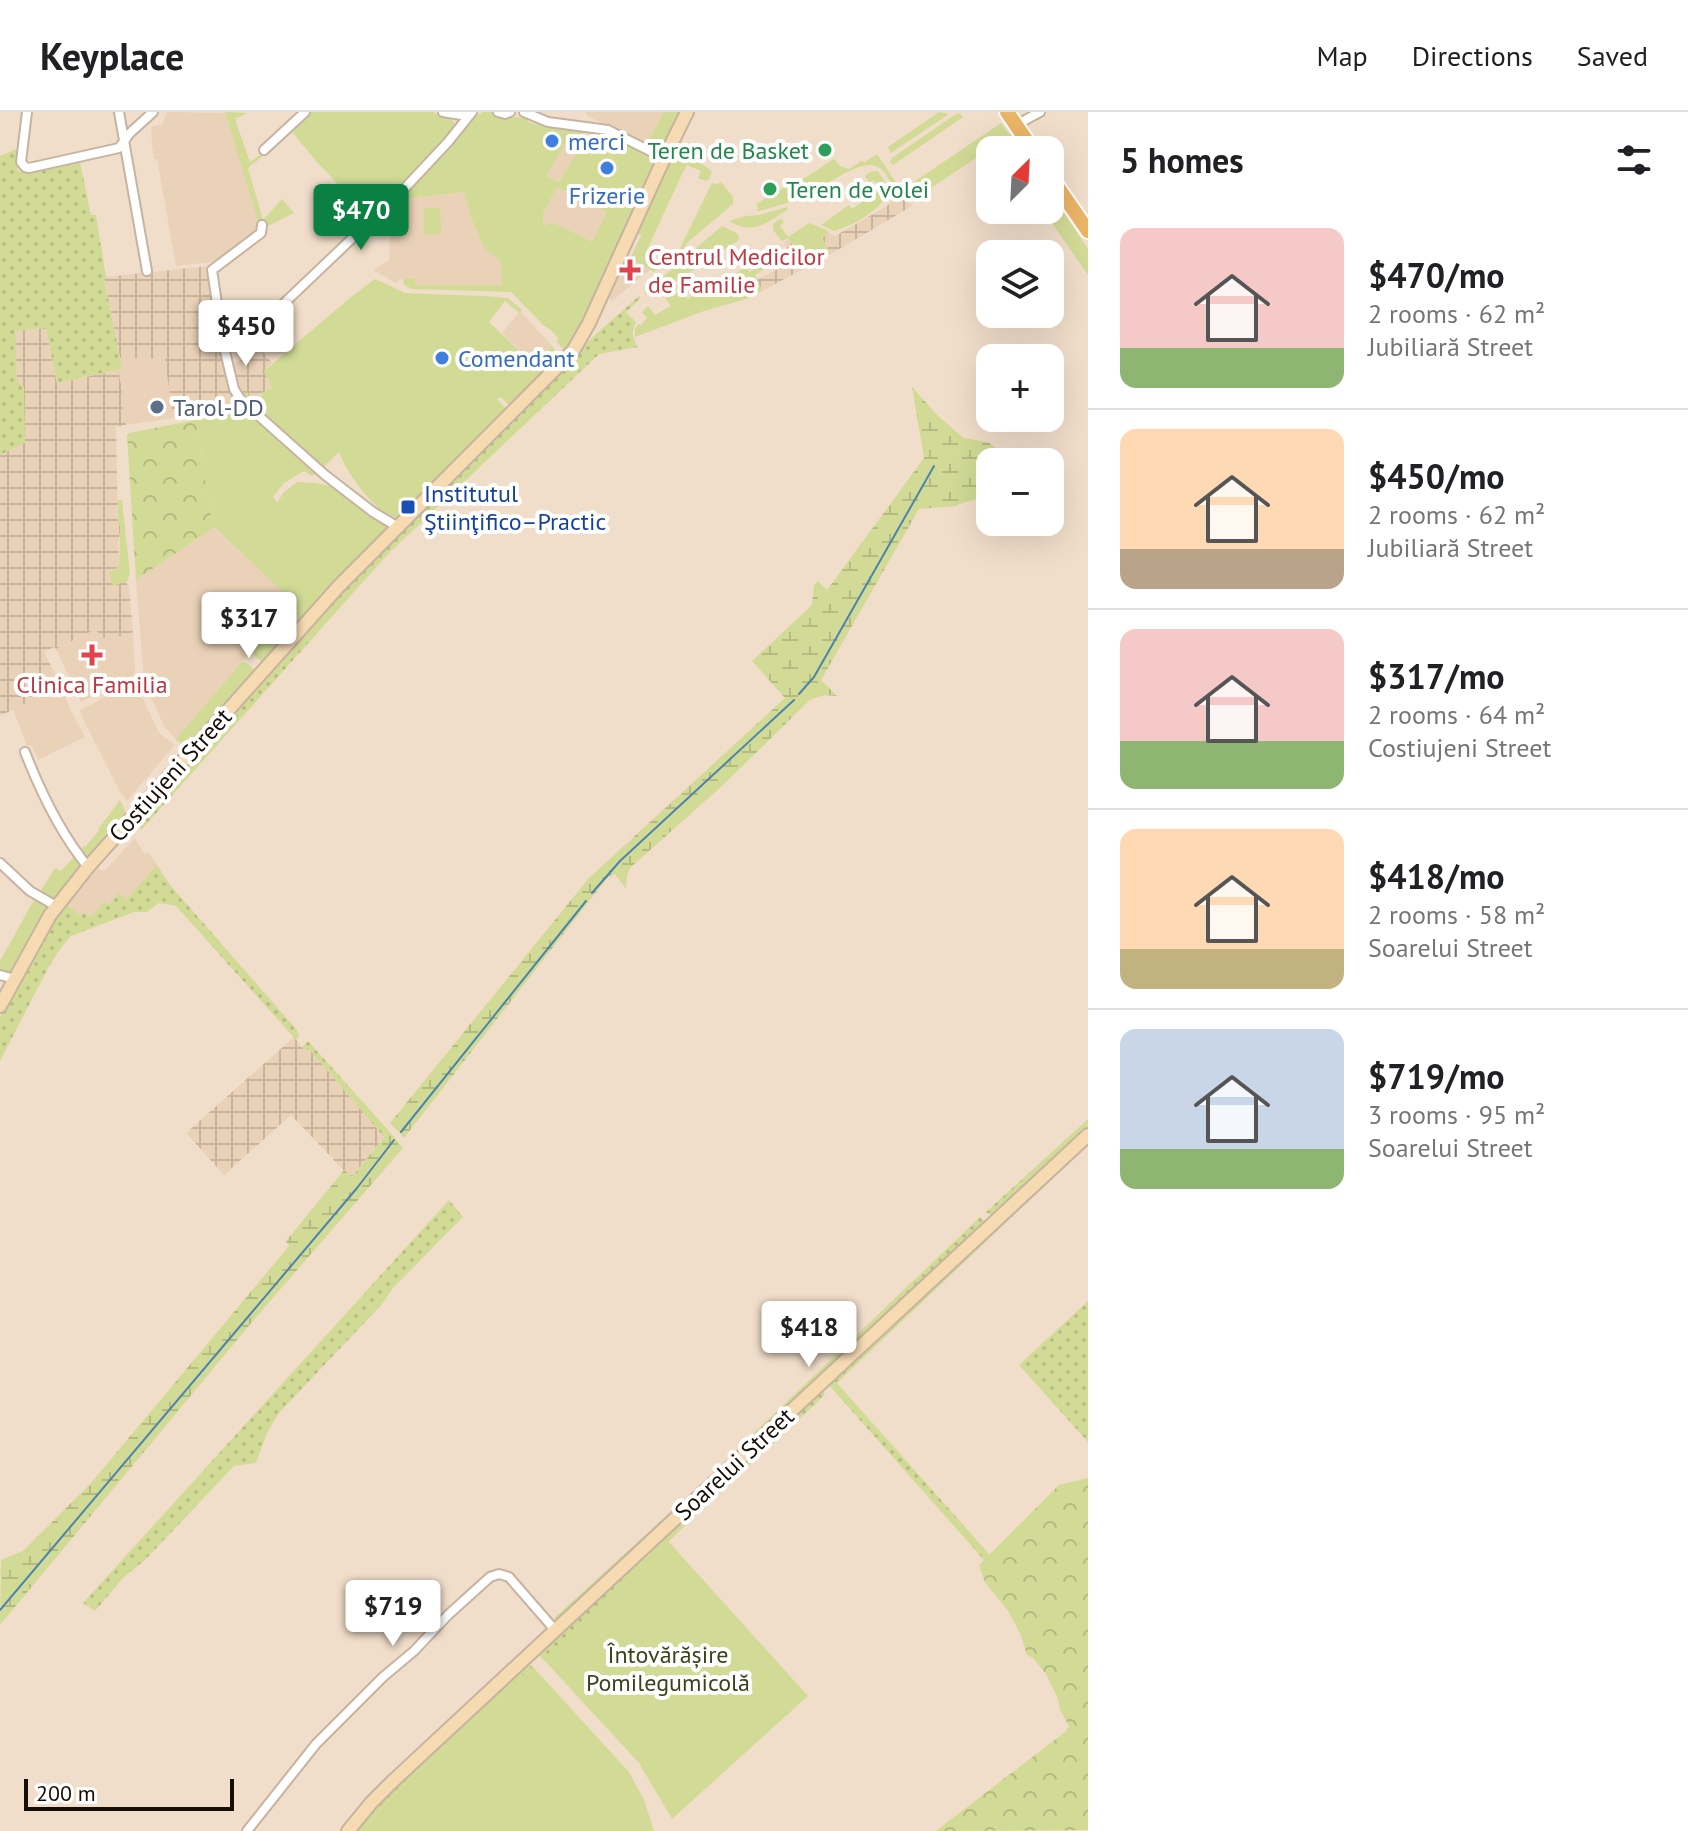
<!DOCTYPE html>
<html lang="en">
<head>
<meta charset="utf-8">
<style>
	:root { --surface:#fff; --page:#f6f6f6; --text:#202124; --muted:#757577; --line:#e0e0e0; --accent:#0b8043 }
	body { margin:0; font-family:"PT Sans",sans-serif; background:var(--page); color:var(--text); height:100vh; display:flex; flex-direction:column; font-size:30px; white-space:nowrap }
	* { box-sizing:border-box; margin:0 }
	p { font-size:26px; color:var(--muted) }
	.icon { flex:none; width:44px; height:44px; fill:none; stroke:currentColor; stroke-width:2; stroke-linecap:round; stroke-linejoin:round }
	.map { position:relative; flex:1; overflow:hidden }
	.details { display:flex; flex-direction:column; background:var(--surface); width:600px }
	.details>* { flex:none }
	.needle { width:52px; rotate:24deg }
	.controls { position:absolute; left:976px; top:24px; display:grid; gap:16px }
	.controls a { display:grid; place-items:center; width:88px; height:88px; border-radius:16px; background:var(--surface); box-shadow:0 8px 32px #0002; font-size:40px }
	.scale { position:absolute; left:24px; bottom:20px; width:210px; box-sizing:border-box; padding-left:8px; border:4px solid #140e07; border-top:0; font-size:22px; line-height:28px; white-space:nowrap; color:#140e07; -webkit-text-stroke:6px #fff; paint-order:stroke }
	.price { position:absolute; translate:-50% -68px; padding:0 18px; border-radius:8px; background:#fff; color:#222; font-size:26px; line-height:52px; filter:drop-shadow(0 2px 4px #0008) }
	.price::after { content:''; position:absolute; left:50%; top:48px; width:24px; height:18px; margin-left:-12px; background:inherit; clip-path:polygon(0 0,100% 0,50% 100%) }
	.price.current { background:var(--accent); color:#fff }
	ul { padding:0; list-style:none }
	li { display:flex; align-items:center; gap:24px; height:200px; padding:0 32px }
	li+li { border-top:2px solid var(--line) }
	li span { display:grid; place-items:center; flex:none; width:224px; height:160px; border-radius:16px; color:#555 }
	li>.icon { margin-inline-start:auto }
	span .icon { width:96px; height:96px; fill:#fffc; stroke-width:1 }
	li b { font-size:34px }
	h2 { display:flex; justify-content:space-between; align-items:center; height:96px; padding:0 32px; font-size:34px }
	header { display:flex; align-items:center; gap:48px; box-sizing:border-box; height:112px; padding:0 40px; background:var(--surface); border-bottom:2px solid var(--line) }
	header strong { font-size:38px }
	nav { display:flex; gap:44px; margin-inline-start:auto; font-size:28px }
	main { display:flex; flex:1; min-height:0 }
	.map>svg:first-child { display:block }
</style>
</head>
<body>
<header>
<strong>Keyplace</strong>
<nav><a>Map</a><a>Directions</a><a>Saved</a></nav>
</header>
<main>
<div class="map">
<svg width="1088" height="1719" viewBox="0 0 1088 1719">
	<defs>
		<pattern id="industrial-grid" width="8" height="8" patternUnits="userSpaceOnUse" patternTransform="scale(2)"><rect width="8" height="8" fill="#ead2b8"/><path d="M0 4h8M4 0v8" fill="none" stroke="#c8b39d"/></pattern>
		<pattern id="grass-dots" width="8" height="8" patternUnits="userSpaceOnUse" patternTransform="scale(2)"><rect width="8" height="8" fill="#d1db96"/><path d="M2 2h.1M6 6h.1" fill="none" stroke="#b3bb80" stroke-width="1.8" stroke-linecap="round"/></pattern>
		<pattern id="forest-crowns" width="20" height="18" patternUnits="userSpaceOnUse" patternTransform="scale(2)"><rect width="20" height="18" fill="#d1db96"/><path d="M2 6a3 3 0 1 1 6 0M12 15a3 3 0 1 1 6 0" fill="none" stroke="#b3bb80"/></pattern>
		<pattern id="wetland-marsh" width="20" height="14" patternUnits="userSpaceOnUse" patternTransform="scale(2)"><rect width="20" height="14" fill="#d1db96"/><path d="M1 5h8M5 5V1M11 12h8M15 12V8" fill="none" stroke="#b3bb80"/></pattern>
	</defs>
	<rect width="100%" height="100%" fill="#f1deca"/>
	<g fill="#ead2b8">
		<path d="M 170,0 L 226,1 L 258,106 L 260,116 L 214,152 L 212,150 L 176,154 L 157,47 L 154,47 L 152,33 L 151,15 L 163,12 L 166,1 Z"/>
		<path d="M 586,0 L 664,0 L 645,34 L 609,16 L 585,2 Z"/>
		<path d="M 569,24 L 582,32 L 560,70 L 545,64 Z"/>
		<path d="M 557,75 L 607,100 L 592,131 L 552,110 L 544,115 L 543,102 Z"/>
		<path d="M 464,80 L 472,108 L 485,137 L 501,150 L 502,174 L 414,173 L 414,166 L 399,168 L 396,171 L 373,158 L 389,148 L 391,105 L 400,93 L 410,86 Z"/>
		<path d="M 623,150 L 637,150 L 650,158 L 612,189 L 610,188 L 611,177 Z"/>
		<path d="M 520,199 L 552,234 L 533,252 L 502,221 Z"/>
		<path d="M 120,246 L 165,247 L 173,306 L 126,313 L 121,287 L 123,273 L 120,270 L 119,258 L 122,257 Z"/>
		<path d="M 213,416 L 216,416 L 294,490 L 176,627 L 164,614 L 144,570 L 136,468 Z"/>
		<path d="M 96,517 L 114,526 L 133,520 L 135,560 L 134,563 L 81,590 L 56,537 Z"/>
		<path d="M 131,571 L 136,572 L 159,621 L 175,633 L 127,689 L 119,678 L 79,599 Z"/>
		<path d="M 61,574 L 69,595 L 85,625 L 38,648 L 32,633 L 27,634 L 13,597 Z"/>
		<path d="M 135,726 L 144,742 L 148,740 L 157,753 L 155,758 L 126,788 L 108,794 L 104,790 L 90,806 L 81,805 L 67,792 L 99,755 L 101,759 L 106,757 Z"/>
	</g>
	<g fill="url(#industrial-grid)">
		<path d="M 902,78 L 912,94 L 831,142 L 822,126 L 829,121 L 835,124 L 887,94 Z"/>
		<path d="M 789,127 L 807,155 L 762,179 L 757,168 L 795,148 L 784,131 Z"/>
		<path d="M 208,154 L 221,238 L 225,243 L 234,290 L 232,293 L 195,303 L 173,306 L 165,247 L 120,246 L 104,165 Z"/>
		<path d="M 46,216 L 57,271 L 119,258 L 120,270 L 123,273 L 121,287 L 126,313 L 116,315 L 118,413 L 120,413 L 120,421 L 118,430 L 119,454 L 115,458 L 129,474 L 133,520 L 114,526 L 101,526 L 96,517 L 56,537 L 54,535 L 44,540 L 61,574 L 0,604 L 0,343 L 25,330 L 17,269 L 14,219 Z"/>
		<path d="M 251,226 L 272,251 L 264,259 L 272,276 L 251,289 L 241,283 L 236,272 L 232,252 L 253,243 L 244,231 Z"/>
		<path d="M 294,925 L 304,938 L 308,935 L 384,1025 L 351,1066 L 291,1003 L 224,1063 L 186,1021 Z"/>
	</g>
	<g fill="url(#grass-dots)">
		<path d="M 19,36 L 17,57 L 20,60 L 80,50 L 91,103 L 96,103 L 106,165 L 104,166 L 122,257 L 57,271 L 46,216 L 15,219 L 17,269 L 24,275 L 25,331 L 0,343 L 0,44 Z"/>
		<path d="M 639,184 L 641,186 L 626,200 L 636,210 C 631,220 632,226 638,235 L 599,242 L 388,442 L 142,717 L 136,708 L 319,502 L 596,222 Z"/>
		<path d="M 157,753 L 170,773 L 297,918 L 299,923 L 296,928 L 176,794 L 159,791 L 147,800 L 134,800 L 71,824 L 60,837 L 47,858 L 0,949 L 0,905 L 48,815 L 64,790 L 81,804 L 84,801 L 90,805 L 104,790 L 108,793 L 119,781 L 127,787 Z"/>
		<path d="M 308,929 L 389,1019 L 384,1025 L 308,936 L 304,938 L 302,935 Z"/>
		<path d="M 1088,1007 L 1088,1015 L 993,1104 L 986,1100 Z"/>
		<path d="M 1088,1028 L 1088,1033 L 837,1271 L 990,1443 L 984,1448 L 828,1272 Z"/>
		<path d="M 449,1088 L 463,1105 L 393,1176 L 383,1191 L 278,1302 L 267,1321 L 256,1351 L 234,1354 L 145,1448 L 123,1466 L 95,1499 L 83,1491 Z"/>
		<path d="M 980,1105 L 986,1110 L 737,1341 L 736,1338 Z"/>
		<path d="M 1088,1189 L 1088,1330 L 1019,1253 Z"/>
		<path d="M 821,1276 L 825,1283 L 543,1547 L 536,1540 Z"/>
		<path d="M 701,1372 L 700,1375 L 558,1511 L 554,1506 Z"/>
		<path d="M 527,1549 L 533,1555 L 389,1687 L 363,1719 L 350,1719 L 372,1692 Z"/>
	</g>
	<g fill="url(#forest-crowns)">
		<path d="M 196,308 L 213,416 L 136,468 L 127,323 L 129,321 Z"/>
		<path d="M 1088,1366 L 1088,1718 L 936,1719 L 1065,1620 L 1069,1614 L 1060,1598 L 1058,1587 L 1046,1562 L 1033,1546 L 1027,1543 L 1020,1521 L 1008,1499 L 985,1470 L 979,1453 L 1059,1373 Z"/>
	</g>
	<g fill="url(#wetland-marsh)">
		<path d="M 912,275 L 939,305 L 964,326 L 988,330 L 1006,344 L 1005,350 L 990,350 L 990,382 C 980,389 967,387 956,394 L 919,397 L 821,568 L 837,584 L 824,583 L 810,588 L 722,674 L 631,755 L 627,763 L 626,777 L 615,762 L 608,765 L 404,1026 L 390,1011 L 589,766 L 785,586 L 752,549 L 812,493 L 814,473 L 818,469 L 827,478 L 924,346 Z"/>
		<path d="M 389,1019 L 403,1036 L 252,1210 L 0,1513 L 1,1448 L 23,1439 L 91,1371 L 289,1134 L 286,1129 L 344,1058 L 352,1065 Z"/>
	</g>
	<g fill="#d1db96" fill-rule="evenodd">
		<path d="M 225,0 L 247,1 L 235,7 L 250,50 L 261,42 L 263,44 L 248,56 L 263,108 L 282,87 L 294,101 L 266,115 L 263,110 L 259,112 Z"/>
		<path d="M 308,0 L 433,0 L 452,8 L 457,15 L 414,62 L 369,105 L 315,48 L 290,17 Z"/>
		<path d="M 483,0 L 495,0 L 501,4 L 526,6 L 528,10 L 540,13 L 575,17 L 588,23 L 603,21 L 658,47 L 578,225 L 566,240 L 557,230 L 558,226 L 551,218 L 543,213 L 511,180 L 412,177 L 404,173 L 403,167 L 415,166 L 415,173 L 502,173 L 501,150 L 485,137 L 472,108 L 464,80 L 410,86 L 400,93 L 396,89 L 471,6 ZM 569,25 L 582,33 L 559,70 L 546,64 ZM 557,75 L 607,100 L 592,130 L 552,110 L 544,114 L 543,102 Z"/>
		<path d="M 664,0 L 683,0 L 664,39 L 660,41 L 645,34 Z"/>
		<path d="M 939,0 L 949,2 L 891,41 L 888,35 Z"/>
		<path d="M 959,1 L 963,5 L 893,53 L 890,50 L 892,46 L 956,2 Z"/>
		<path d="M 1001,11 L 1020,37 L 1002,38 L 997,32 L 910,90 L 902,78 Z"/>
		<path d="M 877,42 L 897,72 L 893,75 C 889,68 885,58 878,55 C 858,46 825,76 808,83 C 793,90 776,94 759,99 L 754,98 L 759,97 L 756,92 L 790,72 L 792,74 L 834,47 L 840,54 L 849,57 L 861,49 L 865,50 Z"/>
		<path d="M 674,43 C 687,44 704,51 712,60 L 709,67 L 706,69 L 698,66 L 701,59 L 687,53 L 683,60 L 647,138 L 646,150 L 658,156 L 661,149 L 665,150 L 654,160 L 637,150 L 629,149 L 641,124 L 637,119 L 668,45 Z"/>
		<path d="M 878,59 L 890,78 C 881,98 855,113 834,119 L 821,113 L 849,93 L 852,97 L 880,78 L 874,68 L 869,70 L 865,64 L 870,60 Z"/>
		<path d="M 721,70 L 733,85 L 733,92 L 688,130 L 682,139 L 679,138 L 712,71 L 718,72 Z"/>
		<path d="M 1051,82 L 1088,137 L 1088,163 L 1043,98 L 1050,98 Z"/>
		<path d="M 787,95 L 788,97 C 769,110 752,124 729,109 L 745,104 L 759,103 Z"/>
		<path d="M 424,96 L 440,96 L 441,122 L 424,122 Z"/>
		<path d="M 781,106 L 784,110 L 780,114 L 788,125 L 809,111 L 827,118 L 829,121 L 822,126 L 831,142 L 807,155 L 788,126 L 782,129 L 773,118 L 773,112 Z"/>
		<path d="M 722,114 L 738,122 L 739,128 L 653,184 L 644,181 Z"/>
		<path d="M 779,139 L 782,145 L 755,163 L 762,179 L 746,187 L 704,199 L 635,225 L 635,217 L 638,212 L 641,213 L 647,206 L 642,200 L 648,194 L 655,203 L 671,194 L 663,182 L 683,169 L 684,171 L 675,178 L 680,184 L 683,182 L 688,187 L 714,169 L 718,174 L 745,155 L 750,160 Z"/>
		<path d="M 375,167 L 405,181 L 484,184 L 508,186 L 521,197 L 521,200 L 519,201 L 505,189 L 489,210 L 533,252 L 552,234 L 559,244 L 558,248 L 514,293 L 510,294 L 501,285 L 497,287 L 508,299 L 399,406 C 377,405 346,360 339,340 L 323,356 L 247,292 L 241,283 L 247,280 L 251,289 L 262,284 L 261,281 L 272,276 L 264,259 L 351,185 Z"/>
		<path d="M 248,299 L 288,338 L 317,360 L 312,364 L 304,359 L 284,371 L 273,385 L 277,391 L 283,381 L 297,370 L 317,371 L 336,376 L 388,413 L 390,417 L 264,552 L 255,544 L 252,538 L 293,490 L 216,416 L 213,416 L 196,308 Z"/>
		<path d="M 118,388 L 122,388 L 130,461 L 127,470 L 124,470 L 113,474 L 109,461 L 119,454 L 120,414 L 118,413 Z"/>
		<path d="M 242,550 L 247,551 L 257,560 L 194,632 L 187,634 L 175,628 Z"/>
		<path d="M 120,688 L 126,701 L 87,748 L 79,739 L 84,734 L 85,735 L 99,718 L 99,716 Z"/>
		<path d="M 74,745 L 82,754 L 56,785 L 50,788 L 38,783 L 55,756 L 61,759 Z"/>
		<path d="M 35,786 L 47,794 L 47,797 L 14,855 L 9,861 L 0,860 L 0,849 Z"/>
		<path d="M 668,1429 L 808,1584 L 672,1707 L 639,1651 L 543,1547 Z"/>
		<path d="M 533,1555 L 629,1660 L 644,1688 L 654,1719 L 363,1719 L 389,1687 Z"/>
	</g>
	<g fill="none" stroke-linecap="round" stroke-linejoin="round">
		<g stroke="#4d83ac" stroke-width="2">
			<path d="M 799,582 L 814,565 L 934,354"/>
			<path d="M 592,781 L 620,749 L 794,588"/>
			<path d="M 401,1020 L 586,789"/>
			<path d="M 0,1498 L 357,1076 L 394,1028"/>
		</g>
		<g stroke="#c6b3a0" stroke-width="12">
			<g id="street">
				<path d="M 27,0 L 21,50 L 25,55 L 29,56 L 119,36 L 130,21 L 153,0"/>
				<path d="M 119,0 L 147,159"/>
				<path d="M 443,0 L 461,3 L 469,1"/>
				<path d="M 498,0 L 505,2 L 510,0"/>
				<path d="M 524,0 L 548,10 L 608,18 L 664,46"/>
				<path d="M 1016,13 L 1040,0"/>
				<path d="M 264,38 L 305,0"/>
				<path d="M 262,113 L 261,121 L 212,158 L 223,231 L 234,277 L 240,287 L 325,363 L 373,400 L 398,415"/>
				<path d="M 223,231 L 245,224 L 258,216 L 404,77 L 448,30 L 472,0"/>
				<path d="M 25,640 C 41,681 60,721 88,755"/>
				<path d="M 0,751 L 30,779 L 56,794"/>
				<path d="M 0,863 L 15,867"/>
				<path d="M 247,1719 L 316,1632 L 383,1565 L 414,1539 L 448,1503 L 490,1465 L 499,1462 L 509,1465 L 555,1518"/>
			</g>
		</g>
		<g stroke="#c6b3a0" stroke-width="16">
			<g id="secondary">
				<path d="M 0,894 L 50,803 L 88,755 L 339,474 L 573,239 L 589,211 L 660,55 L 687,0"/>
				<path d="M 348,1719 L 371,1691 L 393,1669 L 1088,1023"/>
			</g>
		</g>
		<g stroke="#fff" stroke-width="18">
			<g id="primary">
				<path d="M 1007,0 L 1033,38"/>
				<path d="M 1050,64 L 1088,119"/>
			</g>
		</g>
		<use href="#street" stroke="#fff" stroke-width="8"/>
		<use href="#secondary" stroke="#f5dab2" stroke-width="12"/>
		<use href="#primary" stroke="#ebb566" stroke-width="14"/>
	</g>
	<g fill="#3f7fe0" stroke="#fff" stroke-width="3">
		<circle cx="552" cy="29" r="8"/>
		<circle cx="607" cy="56" r="8"/>
		<circle cx="442" cy="246" r="8"/>
	</g>
	<g fill="#2e9e5b" stroke="#fff" stroke-width="3">
		<circle cx="825" cy="38" r="8"/>
		<circle cx="770" cy="77" r="8"/>
	</g>
	<g fill="#e0444e" stroke="#fff" stroke-width="3">
		<path d="M626 146h8v8h8v8h-8v8h-8v-8h-8v-8h8z"/>
		<path d="M88 531h8v8h8v8h-8v8h-8v-8h-8v-8h8z"/>
	</g>
	<circle fill="#5c6f8a" stroke="#fff" stroke-width="3" cx="157" cy="295" r="8"/>
	<rect fill="#1a4fb4" stroke="#fff" stroke-width="3" x="400" y="387" width="16" height="16" rx="4"/>
	<g text-anchor="middle" dominant-baseline="central" stroke-width="8" stroke-linejoin="round" paint-order="stroke">
		<g font-size="24" fill="#366cbe" stroke="#fff" text-anchor="start">
			<text x="568" y="29">merci</text>
			<text x="607" y="83" text-anchor="middle">Frizerie</text>
			<text x="458" y="246">Comendant</text>
		</g>
		<g font-size="24" fill="#27864d" stroke="#fff" text-anchor="end">
			<text x="809" y="38">Teren de Basket</text>
			<text x="786" y="77" text-anchor="start">Teren de volei</text>
		</g>
		<g font-size="24" fill="#be3a42" stroke="#fff" text-anchor="start">
			<text x="648" y="144">Centrul Medicilor<tspan x="648" dy="28">de Familie</tspan></text>
			<text x="92" y="572" text-anchor="middle">Clinica Familia</text>
		</g>
		<g font-size="24" fill="#4e5e75" stroke="#fff" text-anchor="start">
			<text x="173" y="295">Tarol-DD</text>
		</g>
		<g font-size="24" fill="#164399" stroke="#fff" text-anchor="start">
			<text x="424" y="381">Institutul<tspan x="424" dy="28">Ştiinţifico–Practic</tspan></text>
		</g>
		<g font-size="24" fill="#140e07" stroke="#fff">
			<text transform="translate(170 663) rotate(-48)">Costiujeni Street</text>
			<text transform="translate(734 1352) rotate(-43)">Soarelui Street</text>
		</g>
		<g font-size="24" fill="#3e421b" stroke="#fff">
			<text x="668" y="1542">Întovărășire<tspan x="668" dy="28">Pomilegumicolă</tspan></text>
		</g>
	</g>
</svg>
<div class="controls">
<a><svg class="needle" viewBox="-14 -14 28 28"><path d="M0-13l5 13h-10z" fill="#e53935"/><path d="M0 13l5-13h-10z" fill="#757577"/></svg></a>
<a><svg class="icon" aria-label="layers" viewBox="0 0 24 24"><path d="M12 4l9 5-9 5-9-5zM3 14l9 5 9-5"/></svg></a>
<a>+</a>
<a>−</a>
</div>
<div class="scale">200 m</div>
<b class="price current" style="left:361px;top:140px">$470</b>
<b class="price" style="left:246px;top:256px">$450</b>
<b class="price" style="left:249px;top:548px">$317</b>
<b class="price" style="left:809px;top:1257px">$418</b>
<b class="price" style="left:393px;top:1536px">$719</b>
</div>
<section class="details">
<h2>5 homes<svg class="icon" aria-label="filters" viewBox="0 0 24 24"><path d="M4 7h16M4 17h16"/><circle cx="9" cy="7" r="2"/><circle cx="15" cy="17" r="2"/></svg></h2>
<ul>
<li><span style="background:linear-gradient(#f6c9c9 75%,#8fb573 0)"><svg class="icon" aria-label="home" viewBox="0 0 24 24"><path d="M3 11l9-7 9 7M6 9v11h12V9"/></svg></span><div><b>$470/mo</b><p>2 rooms · 62 m²</p><p>Jubiliară Street</p></div></li>
<li><span style="background:linear-gradient(#ffd9b3 75%,#b9a48a 0)"><svg class="icon" aria-label="home" viewBox="0 0 24 24"><path d="M3 11l9-7 9 7M6 9v11h12V9"/></svg></span><div><b>$450/mo</b><p>2 rooms · 62 m²</p><p>Jubiliară Street</p></div></li>
<li><span style="background:linear-gradient(#f6c9c9 70%,#8fb573 0)"><svg class="icon" aria-label="home" viewBox="0 0 24 24"><path d="M3 11l9-7 9 7M6 9v11h12V9"/></svg></span><div><b>$317/mo</b><p>2 rooms · 64 m²</p><p>Costiujeni Street</p></div></li>
<li><span style="background:linear-gradient(#ffd9b3 75%,#c2b280 0)"><svg class="icon" aria-label="home" viewBox="0 0 24 24"><path d="M3 11l9-7 9 7M6 9v11h12V9"/></svg></span><div><b>$418/mo</b><p>2 rooms · 58 m²</p><p>Soarelui Street</p></div></li>
<li><span style="background:linear-gradient(#c9d6e8 75%,#8fb573 0)"><svg class="icon" aria-label="home" viewBox="0 0 24 24"><path d="M3 11l9-7 9 7M6 9v11h12V9"/></svg></span><div><b>$719/mo</b><p>3 rooms · 95 m²</p><p>Soarelui Street</p></div></li>
</ul>
</section>
</main>
</body>
</html>
